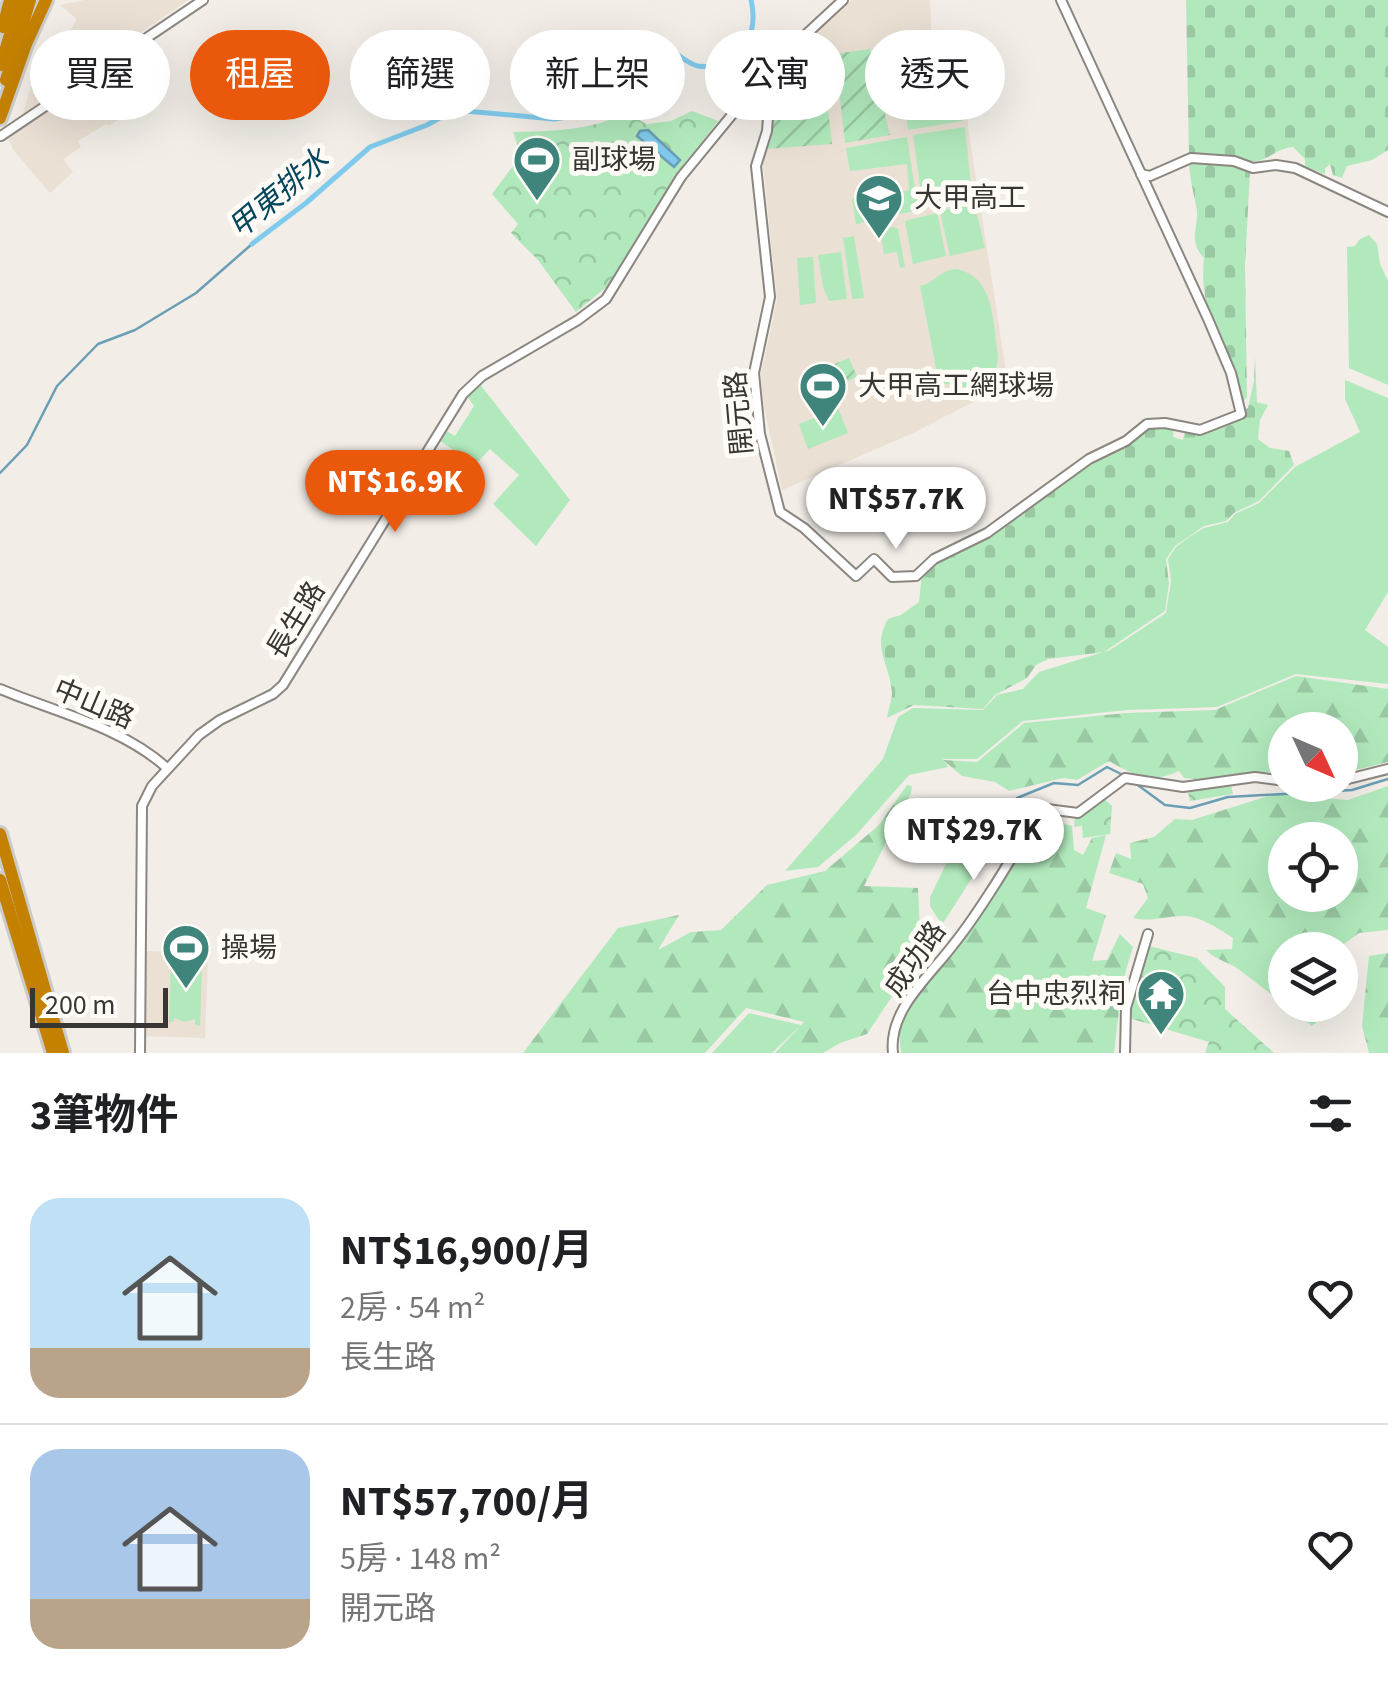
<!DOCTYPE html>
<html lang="zh-TW">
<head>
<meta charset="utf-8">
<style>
	:root { --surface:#fff; --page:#f2f2f2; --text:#202124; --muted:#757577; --line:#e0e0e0; --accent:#ea580c }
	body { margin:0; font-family:"Source Sans 3","Noto Sans TC",sans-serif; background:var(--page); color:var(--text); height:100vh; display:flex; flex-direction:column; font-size:38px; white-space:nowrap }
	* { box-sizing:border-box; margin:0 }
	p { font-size:32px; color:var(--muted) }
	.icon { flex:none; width:55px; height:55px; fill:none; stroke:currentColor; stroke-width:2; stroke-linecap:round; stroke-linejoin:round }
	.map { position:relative; height:1053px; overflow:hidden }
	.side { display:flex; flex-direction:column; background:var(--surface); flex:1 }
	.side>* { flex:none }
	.hud { position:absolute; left:30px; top:30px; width:1330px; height:90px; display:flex; gap:20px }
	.needle { width:65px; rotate:134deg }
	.fabs { position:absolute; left:1268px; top:712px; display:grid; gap:20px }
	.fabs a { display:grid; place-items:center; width:90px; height:90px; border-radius:50%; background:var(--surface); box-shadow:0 10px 40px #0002; font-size:50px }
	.scale { position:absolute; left:30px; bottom:25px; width:138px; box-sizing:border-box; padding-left:10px; border:5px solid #383633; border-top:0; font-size:28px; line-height:35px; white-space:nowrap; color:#383633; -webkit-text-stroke:8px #fffbf6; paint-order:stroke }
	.price { position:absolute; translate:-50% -85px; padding:0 22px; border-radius:35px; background:#fff; color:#222; font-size:32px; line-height:65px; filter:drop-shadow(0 2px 5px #0008) }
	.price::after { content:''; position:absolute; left:50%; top:60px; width:30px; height:22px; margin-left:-15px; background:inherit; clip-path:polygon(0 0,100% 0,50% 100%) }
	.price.active { background:var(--accent); color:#fff }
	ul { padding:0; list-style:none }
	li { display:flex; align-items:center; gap:30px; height:250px; padding:0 30px }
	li+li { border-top:2px solid var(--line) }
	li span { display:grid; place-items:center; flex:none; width:280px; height:200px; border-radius:30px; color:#555 }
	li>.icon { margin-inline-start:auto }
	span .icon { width:120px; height:120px; fill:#fffc; stroke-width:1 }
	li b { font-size:42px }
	h2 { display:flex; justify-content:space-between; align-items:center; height:120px; padding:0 30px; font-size:42px }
	.pill { padding:0 35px; border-radius:45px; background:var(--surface); box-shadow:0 10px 40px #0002; font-size:35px; line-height:90px }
	.pill.active { background:var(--accent); color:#fff }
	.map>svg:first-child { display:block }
</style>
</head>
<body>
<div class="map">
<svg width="1388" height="1053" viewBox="0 0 1388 1053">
	<defs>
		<pattern id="forest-firs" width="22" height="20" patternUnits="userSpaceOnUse" patternTransform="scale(2.5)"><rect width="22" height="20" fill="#b1e9bc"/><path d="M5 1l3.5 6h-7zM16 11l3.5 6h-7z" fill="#99c8a2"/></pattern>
		<pattern id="cemetery-stones" width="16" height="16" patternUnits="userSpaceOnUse" patternTransform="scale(2.5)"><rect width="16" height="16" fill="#b1e9bc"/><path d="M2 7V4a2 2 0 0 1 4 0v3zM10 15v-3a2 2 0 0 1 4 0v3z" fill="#99c8a2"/></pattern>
		<pattern id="park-crowns" width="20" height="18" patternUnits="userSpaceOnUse" patternTransform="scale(2.5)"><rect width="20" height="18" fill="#b1e9bc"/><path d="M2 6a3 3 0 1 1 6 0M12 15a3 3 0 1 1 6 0" fill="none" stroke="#99c8a2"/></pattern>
		<pattern id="garden-furrows" width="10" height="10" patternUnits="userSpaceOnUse" patternTransform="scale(2.5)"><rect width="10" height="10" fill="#b1e9bc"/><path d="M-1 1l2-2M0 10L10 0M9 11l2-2" fill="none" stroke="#99c8a2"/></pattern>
	</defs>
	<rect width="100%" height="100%" fill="#f2ede7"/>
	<g fill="#eae0d4">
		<path d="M 85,0 L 188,0 L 23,114 L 36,66 L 47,69 L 60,59 L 56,53 L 77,19 L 60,5 Z"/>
		<path d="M 852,0 L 930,0 L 932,52 L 965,47 L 968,127 L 1008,384 L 913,433 L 782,490 L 763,402 L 761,374 L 777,300 L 762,154 L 771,137 L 779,65 Z"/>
		<path d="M 81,84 L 95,104 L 117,93 L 130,111 L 109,126 L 106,124 L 78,141 L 81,147 L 63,159 L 73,172 L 50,193 L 14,151 L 6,135 Z"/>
		<path d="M 143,951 L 205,952 L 205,959 L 208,960 L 205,1038 L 140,1036 Z"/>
	</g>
	<g fill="#b1e9bc">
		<path d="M 958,75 L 963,121 L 908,130 L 903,86 Z"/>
		<path d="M 671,121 L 698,147 L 687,160 L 647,124 Z"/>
		<path d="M 965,127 L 972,195 L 923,207 L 913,135 Z"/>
		<path d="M 907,137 L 918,210 L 856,224 L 852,199 L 909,190 L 907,164 L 850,171 L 846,148 Z"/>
		<path d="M 974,202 L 985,248 L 950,256 L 940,211 Z"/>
		<path d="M 937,213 L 946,256 L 913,264 L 905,221 Z"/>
		<path d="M 894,227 L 898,229 L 905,267 L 900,268 L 897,252 L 884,254 L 880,229 Z"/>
		<path d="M 1369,235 L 1377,244 L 1380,264 L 1388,281 L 1388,385 L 1349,368 L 1347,247 L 1355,246 L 1360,239 Z"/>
		<path d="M 854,236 L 864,298 L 852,299 L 843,238 Z"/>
		<path d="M 841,252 L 847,299 L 829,301 L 823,287 L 818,255 Z"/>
		<path d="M 813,257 L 816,303 L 800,305 L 797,258 Z"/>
		<path d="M 956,269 C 995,276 993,324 998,355 C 996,403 964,385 939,383 L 920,286 C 934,283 940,270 956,269 Z"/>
		<path d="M 1345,380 L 1388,398 L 1388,592 L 1365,630 L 1388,647 L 1388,684 L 1296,674 L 1217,707 L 1127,710 L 1023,721 L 977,759 L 943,759 L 948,767 L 909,775 L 856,835 L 818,867 L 785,871 L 883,759 L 898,717 L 913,708 L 983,710 L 997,695 L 1023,689 L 1039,672 L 1110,650 L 1166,613 L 1171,581 L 1168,559 L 1176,547 L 1189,537 L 1204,528 L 1228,522 L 1235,514 L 1259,503 L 1295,467 L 1360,432 L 1345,399 Z"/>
		<path d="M 479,383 L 570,500 L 536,546 L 493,504 L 519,475 L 490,449 L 464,476 L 450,462 L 455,451 L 437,439 L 443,429 L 455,436 L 474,406 L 467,396 Z"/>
		<path d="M 838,408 L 848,433 L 808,449 L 799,424 Z"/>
		<path d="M 965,825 L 988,830 L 998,837 L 942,925 L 930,906 L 930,897 Z"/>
		<path d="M 184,956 L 195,959 L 202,969 L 200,1026 L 195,1025 L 195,1019 L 185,1022 L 174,1018 L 173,1022 L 169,1022 L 171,957 L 176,959 Z"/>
		<path d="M 749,1013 L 801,1025 L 772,1053 L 712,1053 Z"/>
	</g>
	<g fill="url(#forest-firs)" fill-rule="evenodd">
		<path d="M 1296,676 L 1388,689 L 1388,762 L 1340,774 L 1340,730 L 1285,730 L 1285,773 C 1251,770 1217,783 1184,778 L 1179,771 C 1153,784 1133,775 1109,761 L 1077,780 L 1063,778 L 1009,791 L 995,782 L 962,776 L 943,760 L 977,762 L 1024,723 L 1126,713 L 1215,710 Z"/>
		<path d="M 907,785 L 912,786 L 911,793 L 864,886 L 918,888 L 921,953 L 867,1034 L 840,1043 L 823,1053 L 775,1053 L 804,1022 L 746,1008 L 705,1053 L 523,1053 L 618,928 L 679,915 L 658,950 L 691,932 L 721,930 L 767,885 L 825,871 L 879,825 Z"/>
		<path d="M 1388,786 L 1388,930 L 1359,933 L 1336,950 L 1285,950 L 1285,1005 L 1336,1005 L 1312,1026 C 1288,1008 1265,989 1241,971 C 1230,962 1217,961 1206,950 L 1232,949 L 1233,938 C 1217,928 1200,915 1181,916 C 1163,917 1151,922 1133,918 L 1148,898 L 1143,884 L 1109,873 L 1116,853 L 1131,859 L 1130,843 L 1154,837 L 1175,819 L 1192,820 L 1274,794 L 1348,800 ZM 1285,840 L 1340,840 L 1340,895 L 1285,895 Z"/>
		<path d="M 1039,813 L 1048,820 L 1072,826 L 1074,850 L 1083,855 L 1092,838 L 1106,835 L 1086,908 L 1106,915 L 1092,961 L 1107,960 L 1120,934 L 1133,947 L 1122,984 L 1114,1053 L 901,1053 L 899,1033 L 916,985 L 954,945 Z"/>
		<path d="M 1388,953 L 1388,1053 L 1369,1053 L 1362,1026 L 1369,956 Z"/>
	</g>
	<g fill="url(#cemetery-stones)">
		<path d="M 1186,0 L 1388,0 L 1388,150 L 1372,160 L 1347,166 L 1342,178 L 1333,175 L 1330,164 L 1325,168 L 1325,174 L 1305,167 L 1305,159 L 1293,147 C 1274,149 1270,160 1255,161 C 1234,163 1210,156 1189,154 Z"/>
		<path d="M 1189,158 L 1232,162 L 1250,172 L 1245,265 L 1247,397 L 1239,406 C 1224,359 1198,308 1204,258 C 1186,239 1201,226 1196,205 C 1193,190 1189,176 1189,158 Z"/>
		<path d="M 1255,356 L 1257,402 L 1268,405 L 1260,420 L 1258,439 L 1270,448 L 1289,451 L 1294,465 L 1259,501 L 1234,513 L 1226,521 L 1204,526 L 1175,546 L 1166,559 L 1169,583 L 1165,611 L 1104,652 L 1048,659 L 1036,665 L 1027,678 L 995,695 L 983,709 L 914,705 L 887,718 C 888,710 892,700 892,693 C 890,663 871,649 888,619 L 901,615 L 919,602 L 922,573 L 952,546 L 1004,520 L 1143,427 L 1159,425 L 1174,427 L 1173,437 L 1183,440 L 1185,429 L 1200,431 L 1248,408 L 1254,381 Z"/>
	</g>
	<g fill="url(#park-crowns)">
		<path d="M 692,111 L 718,121 L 698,147 L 671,121 Z"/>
		<path d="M 626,112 L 656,130 L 687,160 L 609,285 L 576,312 L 538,260 L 511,233 L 518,224 L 492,194 L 521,155 L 513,132 C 550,131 594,131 626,112 Z"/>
		<path d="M 1231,785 L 1233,794 L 1190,801 L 1188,792 Z"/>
		<path d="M 1101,796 L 1112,806 L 1110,834 L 1083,838 L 1082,826 L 1074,827 L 1075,815 Z"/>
		<path d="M 1149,946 L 1197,958 L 1225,987 L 1225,1009 L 1274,1053 L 1205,1053 L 1209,1042 L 1129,1018 Z"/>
	</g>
	<g fill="url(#garden-furrows)">
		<path d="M 816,33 L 817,49 L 811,50 L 811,56 L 785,65 L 822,57 L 832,144 L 766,149 L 772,136 L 781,65 Z"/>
		<path d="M 870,49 L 890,135 L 845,143 L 835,54 Z"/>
		<path d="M 849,358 L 857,377 L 838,385 L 830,366 Z"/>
	</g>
	<path fill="#80cbed" stroke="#6a9eb5" stroke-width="2.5" d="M 648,130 L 680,160 L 674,167 L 637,136 L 640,131 Z"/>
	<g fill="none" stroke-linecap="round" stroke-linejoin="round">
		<g stroke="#6a9eb5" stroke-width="2.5">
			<path d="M 0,473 L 27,445 L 57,386 L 98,344 L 135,330 L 196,293 L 252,244"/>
			<path d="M 1135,783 L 1165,805 L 1190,808 L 1228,797 L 1352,790 L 1388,779"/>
			<path d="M 1017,798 L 1054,783 L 1078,785 L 1107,767 L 1125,776"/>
		</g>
		<path stroke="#80cbed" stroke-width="5" d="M 252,244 L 306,203 L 370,147 L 427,125 L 454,110 L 554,119 L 568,117 L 594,104 L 612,109 C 638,101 640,77 650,54 L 664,46 C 675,51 687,64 698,66 C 739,72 760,36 751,0"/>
		<g stroke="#8b8680" stroke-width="12">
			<g id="tertiary">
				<path d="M 772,66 L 767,131 L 756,166 L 770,297 L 754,373 L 760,434 L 780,512 L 804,528 L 856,576 L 874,559 L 892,577 L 916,576 L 934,559 L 987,533 L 1089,459 L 1126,441 L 1147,424 L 1165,423 L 1200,430 L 1241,414 L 1231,373 L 1208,319 L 1061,0"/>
				<path d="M 1,136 L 203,0"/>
				<path d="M 1141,174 L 1150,176 L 1191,158 L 1234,161 L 1253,168 L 1276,165 L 1295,168 L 1388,212"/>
				<path d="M 0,689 C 55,712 122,727 167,768"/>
				<path d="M 1340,781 L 1388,769"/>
				<path d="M 140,1053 L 142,806 L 152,786 L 199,735 L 220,720 L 273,694 L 283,685 L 463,394 L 482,376 L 578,320 L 606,299 L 681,177 L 772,66 L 843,0"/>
				<path d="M 893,1053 C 888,1010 930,976 953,945 C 966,929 978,911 989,894 C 1007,867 1022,839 1039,813 L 1047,809 L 1078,813 L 1125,778 L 1183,787 L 1255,777 L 1285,781"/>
				<path d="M 1125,1053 L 1126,1008 L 1148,934"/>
			</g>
		</g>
		<g stroke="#cbcbca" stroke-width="18">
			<g id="motorway">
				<path d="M 3,27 L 10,0"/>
				<path d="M 1,65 L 20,0"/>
				<path d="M 6,80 L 30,0"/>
				<path d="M 0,118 L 26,44 L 46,0"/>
				<path d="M 0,834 L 63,1053"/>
				<path d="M 0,880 L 53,1053"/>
			</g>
		</g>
		<use href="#tertiary" stroke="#fff" stroke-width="8"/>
		<use href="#motorway" stroke="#c48100" stroke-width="12"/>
	</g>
	<defs>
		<g id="stadium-pin" transform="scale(2.5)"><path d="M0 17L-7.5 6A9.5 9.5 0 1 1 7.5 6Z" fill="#3f857c" stroke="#fffbf6"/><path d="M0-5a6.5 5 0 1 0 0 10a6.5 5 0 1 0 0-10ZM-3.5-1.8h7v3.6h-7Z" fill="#fff"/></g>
		<g id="school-pin" transform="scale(2.5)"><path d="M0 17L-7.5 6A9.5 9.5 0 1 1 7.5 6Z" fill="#3f857c" stroke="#fffbf6"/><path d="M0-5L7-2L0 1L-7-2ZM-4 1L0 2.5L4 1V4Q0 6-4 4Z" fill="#fff"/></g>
		<g id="temple-pin" transform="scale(2.5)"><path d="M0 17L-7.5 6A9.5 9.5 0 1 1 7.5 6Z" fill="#3f857c" stroke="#fffbf6"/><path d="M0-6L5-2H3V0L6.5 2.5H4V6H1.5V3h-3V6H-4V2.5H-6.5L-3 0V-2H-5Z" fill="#fff"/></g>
	</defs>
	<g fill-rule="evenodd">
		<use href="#stadium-pin" x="537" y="160"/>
		<use href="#school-pin" x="879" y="198"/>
		<use href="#stadium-pin" x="823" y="386"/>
		<use href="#stadium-pin" x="186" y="948"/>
		<use href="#temple-pin" x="1161" y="994"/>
	</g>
	<g text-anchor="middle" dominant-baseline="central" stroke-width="10" stroke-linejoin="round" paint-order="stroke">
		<g font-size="28" fill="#383633" stroke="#fffbf6" text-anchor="start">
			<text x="572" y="160">副球場</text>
			<text x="914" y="198">大甲高工</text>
			<text x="858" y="386">大甲高工網球場</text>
			<text x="221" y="948">操場</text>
			<text x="1126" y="994" text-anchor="end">台中忠烈祠</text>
		</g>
		<g font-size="28" fill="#383633" stroke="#fffbf6">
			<text transform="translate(739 413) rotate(-95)">開元路</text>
			<text transform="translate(296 620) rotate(-59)">長生路</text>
			<text transform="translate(94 704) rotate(23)">中山路</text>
			<text transform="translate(915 959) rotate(-55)">成功路</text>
		</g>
		<g font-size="30" font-style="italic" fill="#03465d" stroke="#fffbf6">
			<text transform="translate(279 194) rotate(-40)">甲東排水</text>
		</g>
	</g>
</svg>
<div class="fabs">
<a><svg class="needle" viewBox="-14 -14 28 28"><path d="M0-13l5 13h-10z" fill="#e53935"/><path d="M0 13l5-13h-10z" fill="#757577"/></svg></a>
<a><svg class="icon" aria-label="locate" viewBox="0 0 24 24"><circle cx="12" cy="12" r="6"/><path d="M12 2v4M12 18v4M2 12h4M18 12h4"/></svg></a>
<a><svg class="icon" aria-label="layers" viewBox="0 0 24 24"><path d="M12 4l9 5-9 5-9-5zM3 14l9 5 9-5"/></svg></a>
</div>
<div class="scale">200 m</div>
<b class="price active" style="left:395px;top:535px">NT$16.9K</b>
<b class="price" style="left:896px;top:552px">NT$57.7K</b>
<b class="price" style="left:974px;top:883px">NT$29.7K</b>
<div class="hud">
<a class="pill">買屋</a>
<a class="pill active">租屋</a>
<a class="pill">篩選</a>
<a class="pill">新上架</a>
<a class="pill">公寓</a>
<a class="pill">透天</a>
</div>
</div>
<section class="side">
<h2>3筆物件<svg class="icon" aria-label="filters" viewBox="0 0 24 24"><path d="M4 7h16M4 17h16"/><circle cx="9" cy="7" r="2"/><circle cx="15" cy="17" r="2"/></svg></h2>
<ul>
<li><span style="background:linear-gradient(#bfe0f5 75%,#b9a48a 0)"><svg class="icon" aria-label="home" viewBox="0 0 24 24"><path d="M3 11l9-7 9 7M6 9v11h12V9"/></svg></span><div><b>NT$16,900/月</b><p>2房 · 54 m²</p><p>長生路</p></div><svg class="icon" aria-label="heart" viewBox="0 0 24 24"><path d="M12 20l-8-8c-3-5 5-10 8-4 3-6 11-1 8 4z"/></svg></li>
<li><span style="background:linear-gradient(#a9c7e8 75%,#b9a48a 0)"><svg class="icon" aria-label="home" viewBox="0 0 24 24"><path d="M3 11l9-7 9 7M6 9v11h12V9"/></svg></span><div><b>NT$57,700/月</b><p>5房 · 148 m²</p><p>開元路</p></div><svg class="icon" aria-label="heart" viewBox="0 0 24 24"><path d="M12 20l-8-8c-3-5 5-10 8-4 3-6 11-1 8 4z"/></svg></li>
</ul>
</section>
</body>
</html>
